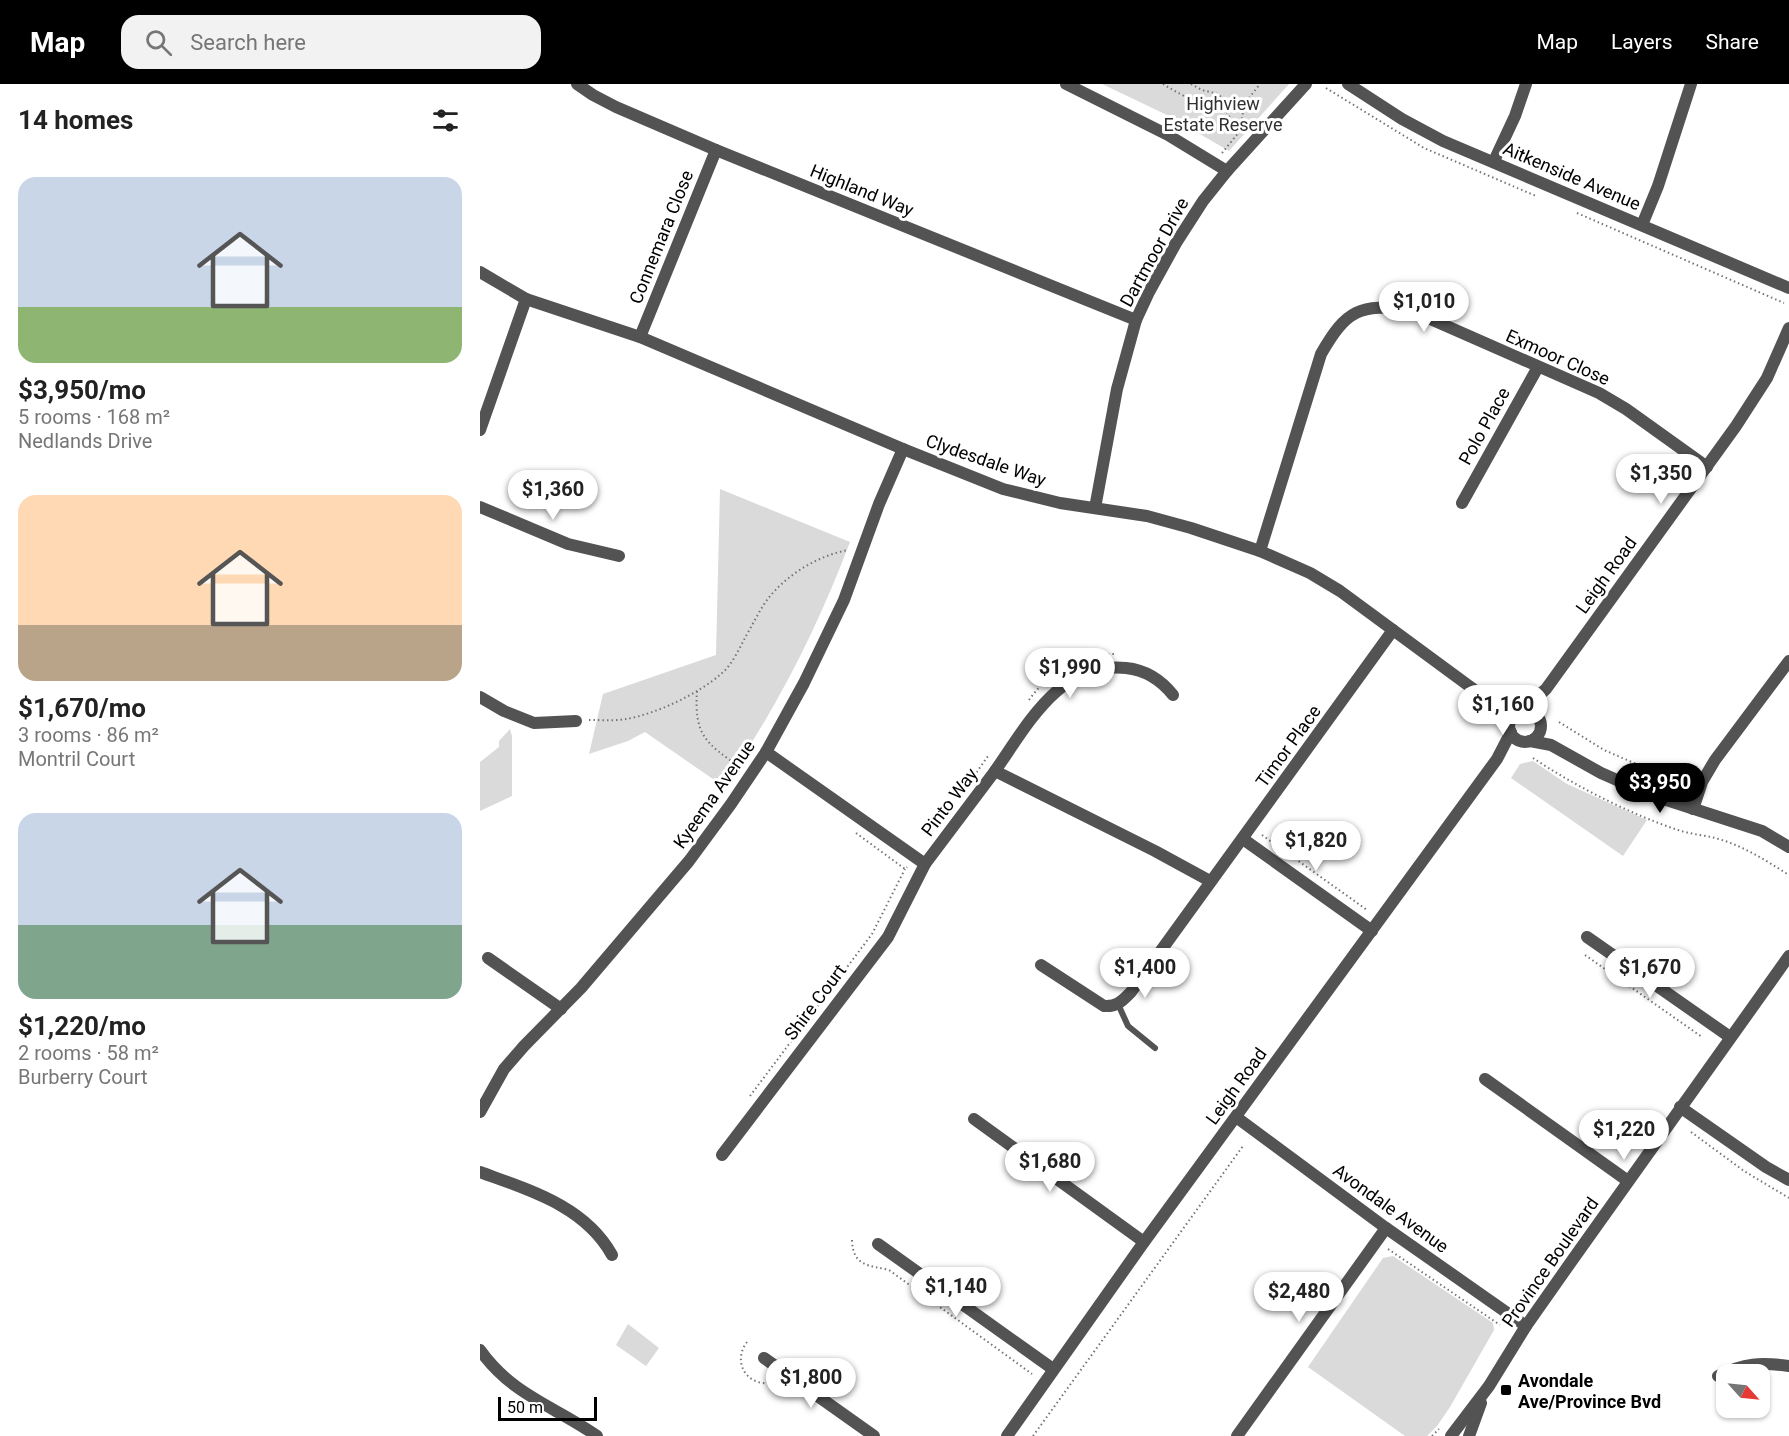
<!DOCTYPE html>
<html lang="en">
<head>
<meta charset="utf-8">
<style>
	:root { --surface:#fff; --page:#f2f2f2; --text:#222; --muted:#767676; --accent:#000 }
	body { margin:0; font-family:Roboto,sans-serif; background:var(--page); color:var(--text); height:100vh; display:flex; flex-direction:column; font-size:22px; white-space:nowrap }
	* { box-sizing:border-box; margin:0 }
	p { font-size:20px; color:var(--muted) }
	.icon { flex:none; width:33px; height:33px; fill:none; stroke:currentColor; stroke-width:2; stroke-linecap:round; stroke-linejoin:round }
	.map { position:relative; flex:1; overflow:hidden }
	.drawer { display:flex; flex-direction:column; background:var(--surface); width:480px }
	.drawer>* { flex:none }
	.needle { width:39px; rotate:117deg }
	.fabs { position:absolute; left:1236px; top:1280px; display:grid; gap:12px }
	.fabs a { display:grid; place-items:center; width:54px; height:54px; border-radius:12px; background:var(--surface); box-shadow:0 2px 4px #0004; font-size:30px }
	.scale { position:absolute; left:18px; bottom:15px; width:99px; box-sizing:border-box; padding-left:6px; border:3px solid #000; border-top:0; font-size:16px; line-height:21px; white-space:nowrap; color:#000; -webkit-text-stroke:4px #fff; paint-order:stroke }
	.price { position:absolute; translate:-50% -51px; padding:0 14px; border-radius:21px; background:#fff; color:#222; font-size:20px; line-height:39px; filter:drop-shadow(0 2px 3px #0008) }
	.price::after { content:''; position:absolute; left:50%; top:36px; width:18px; height:14px; margin-left:-9px; background:inherit; clip-path:polygon(0 0,100% 0,50% 100%) }
	.price.on { background:var(--accent); color:#fff }
	ul { padding:0; list-style:none }
	li { display:grid; align-content:center; gap:12px; height:318px; padding:0 18px }
	li span { display:grid; place-items:center; height:186px; border-radius:18px; color:#555 }
	li>.icon { margin-inline-start:auto }
	span .icon { width:108px; height:108px; fill:#fffc; stroke-width:1 }
	li b { font-size:26px }
	h2 { display:flex; justify-content:space-between; align-items:center; height:72px; padding:0 18px; font-size:26px }
	header { display:flex; align-items:center; gap:36px; box-sizing:border-box; height:84px; padding:0 30px; background:var(--accent); color:#fff }
	header strong { font-size:28px }
	nav { display:flex; gap:33px; margin-inline-start:auto; font-size:21px }
	.search { width:420px; height:54px; background:var(--page); display:flex; align-items:center; gap:15px; box-sizing:border-box; padding:0 21px; border-radius:18px; color:var(--muted); font-size:22px }
	main { display:flex; flex:1; min-height:0 }
	.map>svg:first-child { display:block }
</style>
</head>
<body>
<header>
<strong>Map</strong>
<div class="search"><svg class="icon" aria-label="search" viewBox="0 0 24 24"><circle cx="10" cy="10" r="6"/><path d="M15 15l6 6"/></svg>Search here</div>
<nav><a>Map</a><a>Layers</a><a>Share</a></nav>
</header>
<main>
<section class="drawer">
<h2>14 homes<svg class="icon" aria-label="filters" viewBox="0 0 24 24"><path d="M4 7h16M4 17h16"/><circle cx="9" cy="7" r="2"/><circle cx="15" cy="17" r="2"/></svg></h2>
<ul>
<li><span style="background:linear-gradient(#c9d6e8 70%,#8fb573 0)"><svg class="icon" aria-label="home" viewBox="0 0 24 24"><path d="M3 11l9-7 9 7M6 9v11h12V9"/></svg></span><div><b>$3,950/mo</b><p>5 rooms · 168 m²</p><p>Nedlands Drive</p></div></li>
<li><span style="background:linear-gradient(#ffd9b3 70%,#b9a48a 0)"><svg class="icon" aria-label="home" viewBox="0 0 24 24"><path d="M3 11l9-7 9 7M6 9v11h12V9"/></svg></span><div><b>$1,670/mo</b><p>3 rooms · 86 m²</p><p>Montril Court</p></div></li>
<li><span style="background:linear-gradient(#c9d6e8 60%,#7fa58c 0)"><svg class="icon" aria-label="home" viewBox="0 0 24 24"><path d="M3 11l9-7 9 7M6 9v11h12V9"/></svg></span><div><b>$1,220/mo</b><p>2 rooms · 58 m²</p><p>Burberry Court</p></div></li>
</ul>
</section>
<div class="map">
<svg width="1309" height="1352" viewBox="0 0 1309 1352">
	<rect width="100%" height="100%" fill="#fff"/>
	<g fill="#dadada">
		<path d="M 622,0 L 809,0 L 749,67 L 689,32 Z"/>
		<path d="M 240,405 L 370,458 C 337,545 296,626 243,702 L 165,648 L 148,657 L 109,670 L 123,610 L 236,571 Z"/>
		<path d="M 30,645 L 32,652 L 32,712 L 0,727 L 0,678 L 19,663 L 19,657 Z"/>
		<path d="M 1053,677 L 1087,700 L 1167,736 L 1143,772 L 1031,694 L 1040,680 Z"/>
		<path d="M 913,1172 L 1013,1239 L 1014,1246 L 970,1323 L 957,1342 L 947,1352 L 925,1352 L 828,1283 L 903,1174 Z"/>
		<path d="M 148,1240 L 179,1264 L 166,1282 L 136,1261 Z"/>
	</g>
	<g fill="none" stroke-linecap="round" stroke-linejoin="round">
		<g stroke="#757575" stroke-width="2" stroke-dasharray="1.5 3" stroke-linecap="butt">
			<path d="M 683,0 C 708,15 736,31 765,19"/>
			<path d="M 711,0 L 722,6 L 738,10 L 742,14 L 744,24 L 758,46"/>
			<path d="M 846,4 L 944,64 L 1056,112"/>
			<path d="M 742,69 L 759,48 L 765,19 L 780,0"/>
			<path d="M 1097,129 L 1304,219"/>
			<path d="M 217,607 C 214,652 226,659 261,684"/>
			<path d="M 549,616 C 569,588 599,569 635,570"/>
			<path d="M 109,636 C 121,636 134,637 146,635 C 176,630 218,610 241,590 C 252,581 259,565 266,552 C 273,540 279,527 287,516 C 306,491 337,472 368,466"/>
			<path d="M 1079,638 L 1124,666 L 1200,699"/>
			<path d="M 1053,674 C 1095,702 1150,730 1198,746 C 1210,750 1223,751 1235,754 C 1262,761 1285,776 1309,791"/>
			<path d="M 494,692 L 508,672"/>
			<path d="M 376,749 L 425,785 L 427,783"/>
			<path d="M 782,751 L 887,826"/>
			<path d="M 1105,871 L 1222,953"/>
			<path d="M 270,1012 L 392,850 L 425,785"/>
			<path d="M 1211,1048 L 1264,1087 L 1309,1114"/>
			<path d="M 372,1156 C 373,1183 389,1181 409,1186 L 552,1290"/>
			<path d="M 908,1165 L 1020,1241"/>
			<path d="M 267,1258 C 256,1272 260,1292 278,1298 C 284,1300 291,1299 297,1300"/>
			<path d="M 553,1352 L 763,1062"/>
			<path d="M 952,1352 L 959,1345"/>
		</g>
		<path stroke="#535353" stroke-width="6" d="M 638,920 L 648,942 L 675,964"/>
		<g stroke="#535353" stroke-width="12">
			<path d="M 97,0 L 113,11 L 136,23 L 236,66 L 656,236"/>
			<path d="M 586,0 L 688,51 L 747,87"/>
			<path d="M 868,0 L 922,35 L 963,57 L 1309,204"/>
			<path d="M 1014,77 L 1035,32 L 1046,0"/>
			<path d="M 1162,141 L 1178,102 L 1211,0"/>
			<path d="M 0,188 L 46,215 L 160,253 L 423,365 L 523,405 L 580,419 L 667,432 L 711,444 L 780,467 L 830,489 L 860,507 L 1019,624 L 1026,634 L 1029,643"/>
			<path d="M 160,253 L 236,66"/>
			<path d="M 0,346 L 46,215"/>
			<path d="M 982,419 L 1058,283"/>
			<path d="M 0,423 L 88,460 L 139,472"/>
			<path d="M 615,424 L 637,305 L 656,236 L 669,208 L 696,159 L 723,117 L 747,87 L 826,0"/>
			<path d="M 780,467 L 841,270 C 866,226 880,219 930,226 L 1119,309 L 1146,325 L 1227,383"/>
			<path d="M 0,613 L 24,627 L 54,639 L 96,637"/>
			<path d="M 1043,626 L 1066,605 L 1256,342 L 1287,294 L 1309,244"/>
			<circle cx="1045" cy="642" r="16"/>
			<path d="M 1050,657 L 1071,661 L 1121,689 L 1171,711 L 1282,747 L 1309,763"/>
			<path d="M 286,668 L 445,780 L 515,687 L 675,767 L 730,797"/>
			<path d="M 515,687 C 548,640 580,577 646,584 C 666,586 681,596 693,611"/>
			<path d="M 1213,725 L 1222,698 L 1235,676 L 1309,577"/>
			<path d="M 763,755 L 892,847"/>
			<path d="M 1107,853 L 1250,953"/>
			<path d="M 8,874 L 81,925"/>
			<path d="M 561,881 L 624,922 C 637,923 642,917 651,908 L 913,546"/>
			<path d="M 1005,995 L 1148,1097"/>
			<path d="M 1200,1023 L 1286,1083 L 1309,1096"/>
			<path d="M 0,1028 L 24,985 L 44,962 L 101,904 L 209,777 L 251,720 L 286,668 L 324,599 L 364,516 L 399,420 L 423,365"/>
			<path d="M 756,1033 L 906,1144 L 1046,1242"/>
			<path d="M 494,1035 L 664,1158"/>
			<path d="M 242,1071 L 408,853 L 445,780"/>
			<path d="M 0,1088 C 49,1106 105,1122 132,1171"/>
			<path d="M 398,1160 L 573,1285"/>
			<path d="M 0,1266 C 32,1311 74,1322 117,1352"/>
			<path d="M 284,1274 L 394,1352"/>
			<path d="M 1238,1292 C 1264,1279 1281,1278 1309,1282"/>
			<path d="M 527,1352 L 664,1158 L 1017,675 L 1031,648"/>
			<path d="M 757,1352 L 906,1144"/>
		</g>
		<g stroke="#535353" stroke-width="12">
			<path d="M 971,1352 L 1009,1302 L 1046,1242 L 1091,1178 L 1309,872"/>
			<path d="M 989,1352 L 1001,1319"/>
		</g>
	</g>
	<rect fill="#000" stroke="#fff" stroke-width="2" x="1020" y="1300" width="12" height="12" rx="3"/>
	<g text-anchor="middle" dominant-baseline="central" stroke-width="6" stroke-linejoin="round" paint-order="stroke">
		<g font-size="18" fill="#313131" stroke="#fff">
			<text x="743" y="19">Highview<tspan x="743" dy="21">Estate Reserve</tspan></text>
		</g>
		<g font-size="18" fill="#000" stroke="#fff">
			<text transform="translate(1092 92) rotate(23)">Aitkenside Avenue</text>
			<text transform="translate(382 106) rotate(22)">Highland Way</text>
			<text transform="translate(181 153) rotate(-68)">Connemara Close</text>
			<text transform="translate(674 168) rotate(-61)">Dartmoor Drive</text>
			<text transform="translate(1078 273) rotate(24)">Exmoor Close</text>
			<text transform="translate(1004 342) rotate(-61)">Polo Place</text>
			<text transform="translate(506 376) rotate(19)">Clydesdale Way</text>
			<text transform="translate(1126 491) rotate(-54)">Leigh Road</text>
			<text transform="translate(808 662) rotate(-54)">Timor Place</text>
			<text transform="translate(234 710) rotate(-55)">Kyeema Avenue</text>
			<text transform="translate(469 718) rotate(-53)">Pinto Way</text>
			<text transform="translate(335 918) rotate(-53)">Shire Court</text>
			<text transform="translate(756 1002) rotate(-54)">Leigh Road</text>
			<text transform="translate(911 1124) rotate(36)">Avondale Avenue</text>
			<text transform="translate(1070 1178) rotate(-55)">Province Boulevard</text>
		</g>
		<g font-size="18" font-weight="bold" fill="#000" stroke="#fff" text-anchor="start">
			<text x="1038" y="1296">Avondale<tspan x="1038" dy="21">Ave/Province Bvd</tspan></text>
		</g>
	</g>
</svg>
<div class="fabs">
<a><svg class="needle" viewBox="-14 -14 28 28"><path d="M0-13l5 13h-10z" fill="#e53935"/><path d="M0 13l5-13h-10z" fill="#767676"/></svg></a>
</div>
<div class="scale">50 m</div>
<b class="price" style="left:944px;top:249px">$1,010</b>
<b class="price" style="left:1181px;top:421px">$1,350</b>
<b class="price" style="left:73px;top:437px">$1,360</b>
<b class="price" style="left:590px;top:615px">$1,990</b>
<b class="price" style="left:1023px;top:652px">$1,160</b>
<b class="price on" style="left:1180px;top:730px">$3,950</b>
<b class="price" style="left:836px;top:788px">$1,820</b>
<b class="price" style="left:665px;top:915px">$1,400</b>
<b class="price" style="left:1170px;top:915px">$1,670</b>
<b class="price" style="left:1144px;top:1077px">$1,220</b>
<b class="price" style="left:570px;top:1109px">$1,680</b>
<b class="price" style="left:476px;top:1234px">$1,140</b>
<b class="price" style="left:819px;top:1239px">$2,480</b>
<b class="price" style="left:331px;top:1325px">$1,800</b>
</div>
</main>
</body>
</html>
